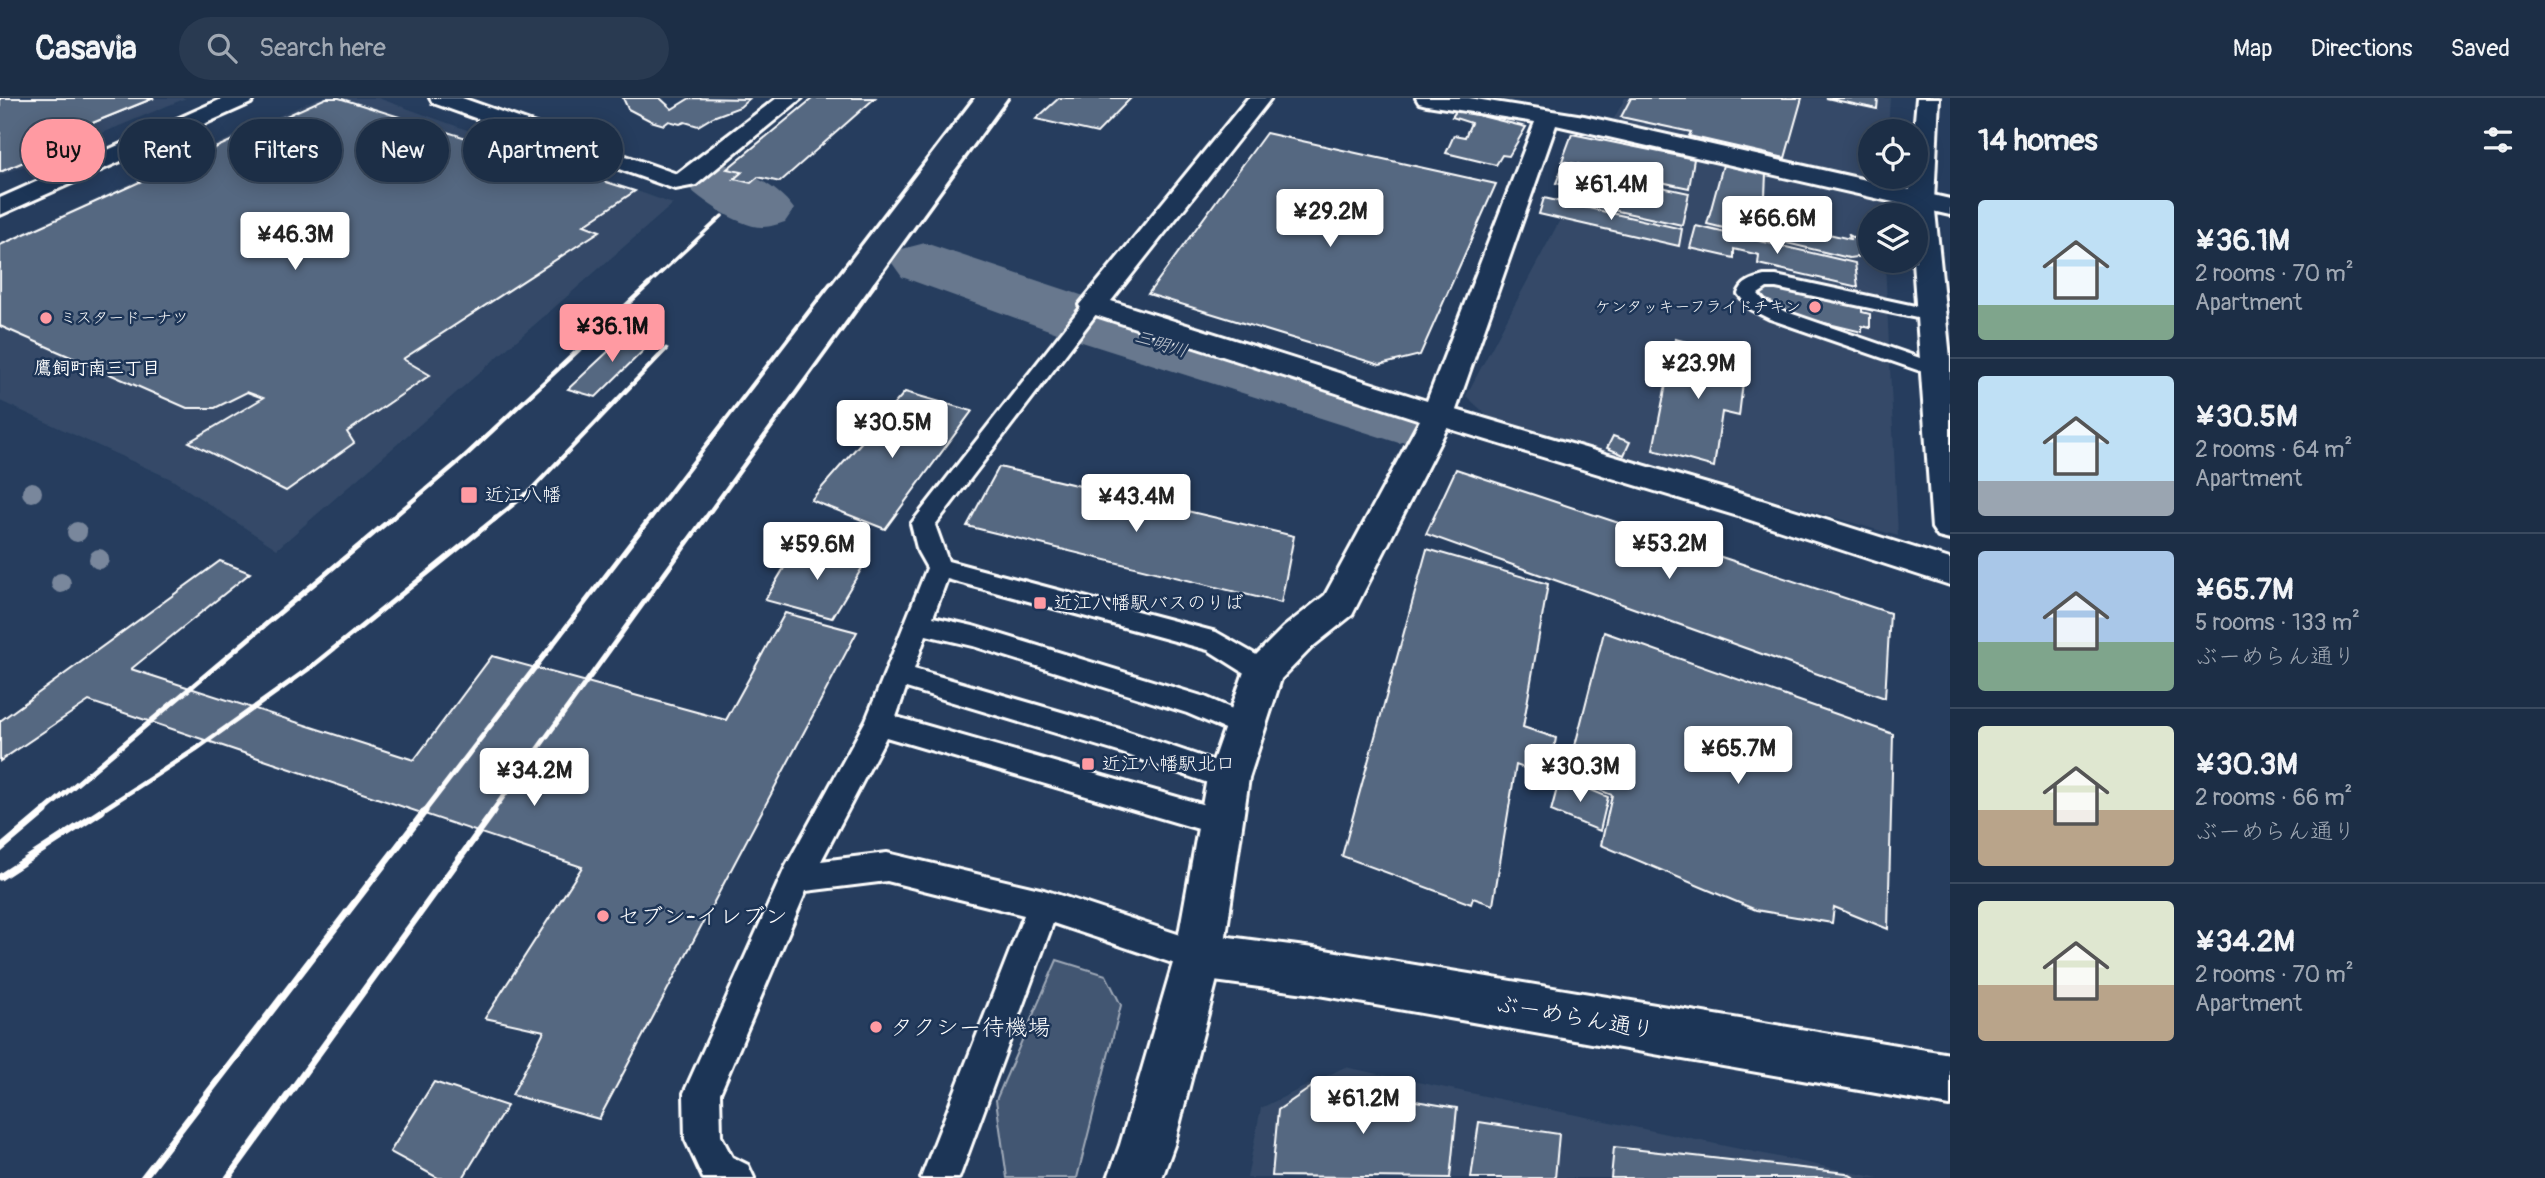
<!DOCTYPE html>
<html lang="en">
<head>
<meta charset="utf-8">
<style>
	:root { --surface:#1c2e46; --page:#293a51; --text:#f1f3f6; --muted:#a0a8b3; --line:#3a4a5f; --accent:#ff9aa2 }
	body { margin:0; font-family:Pangolin,"Klee One",sans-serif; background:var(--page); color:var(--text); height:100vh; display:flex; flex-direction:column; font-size:26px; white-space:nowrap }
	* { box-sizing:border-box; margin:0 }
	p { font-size:23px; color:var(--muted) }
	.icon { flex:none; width:38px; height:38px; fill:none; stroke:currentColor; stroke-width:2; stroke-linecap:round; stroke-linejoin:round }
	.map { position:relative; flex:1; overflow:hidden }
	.details { display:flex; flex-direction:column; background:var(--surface); width:595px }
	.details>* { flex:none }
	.top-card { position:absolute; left:21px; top:21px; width:665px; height:63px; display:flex; gap:14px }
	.fabs { position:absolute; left:1858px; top:21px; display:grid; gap:14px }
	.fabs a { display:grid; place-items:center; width:70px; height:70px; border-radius:50%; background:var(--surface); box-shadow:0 4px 18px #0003,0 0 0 2px var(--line); font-size:35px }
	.price { position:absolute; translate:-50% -60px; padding:0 16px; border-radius:7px; background:#fff; color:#222; font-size:23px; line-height:46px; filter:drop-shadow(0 2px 4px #0008) }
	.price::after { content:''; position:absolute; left:50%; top:42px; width:21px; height:16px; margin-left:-10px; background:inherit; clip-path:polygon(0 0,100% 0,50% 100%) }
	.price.on { background:var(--accent); color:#111 }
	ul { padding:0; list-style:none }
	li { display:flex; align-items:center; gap:21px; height:175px; padding:0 28px }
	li+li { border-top:2px solid var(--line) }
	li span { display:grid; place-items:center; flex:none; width:196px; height:140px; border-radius:7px; color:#555 }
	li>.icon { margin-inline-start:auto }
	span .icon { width:84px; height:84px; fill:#fffc; stroke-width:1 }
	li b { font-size:30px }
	h2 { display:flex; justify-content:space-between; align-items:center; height:84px; padding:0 28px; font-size:30px }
	.tag { padding:0 24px; border-radius:32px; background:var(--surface); box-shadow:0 4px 18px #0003,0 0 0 2px var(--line); font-size:24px; line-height:63px }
	.tag.on { background:var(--accent); color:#111 }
	header { display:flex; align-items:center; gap:42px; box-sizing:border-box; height:98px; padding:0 35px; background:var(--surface); border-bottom:2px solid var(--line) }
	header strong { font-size:33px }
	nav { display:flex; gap:38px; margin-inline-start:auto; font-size:24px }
	.search { width:490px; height:63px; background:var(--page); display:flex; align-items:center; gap:18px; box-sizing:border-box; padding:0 24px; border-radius:38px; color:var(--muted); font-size:26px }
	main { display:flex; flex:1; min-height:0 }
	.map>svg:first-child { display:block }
</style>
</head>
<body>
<header>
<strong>Casavia</strong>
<div class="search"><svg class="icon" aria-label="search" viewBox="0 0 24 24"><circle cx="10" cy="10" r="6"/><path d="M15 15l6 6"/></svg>Search here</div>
<nav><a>Map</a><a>Directions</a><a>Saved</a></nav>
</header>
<main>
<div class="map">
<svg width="1950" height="1080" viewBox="0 0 1950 1080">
	<rect width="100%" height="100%" fill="#263d5e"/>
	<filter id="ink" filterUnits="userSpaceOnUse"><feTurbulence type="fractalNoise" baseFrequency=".0143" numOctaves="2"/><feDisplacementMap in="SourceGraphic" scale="14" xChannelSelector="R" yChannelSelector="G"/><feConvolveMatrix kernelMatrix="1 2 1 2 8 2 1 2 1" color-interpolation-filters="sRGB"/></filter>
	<g filter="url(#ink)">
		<g fill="#344a68">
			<path d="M 0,0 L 186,0 L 0,78 Z"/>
			<path d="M 318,0 L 378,0 L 673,106 L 277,451 L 171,381 L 0,303 L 0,145 Z"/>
			<path d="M 1625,0 L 1890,0 L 1888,33 L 1871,33 L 1871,79 L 1885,79 L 1883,117 L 1871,117 L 1871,163 L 1885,163 L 1898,438 L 1489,319 L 1466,298 Z"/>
			<path d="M 1345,969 L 1879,1080 L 1247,1080 L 1261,1010 Z"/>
		</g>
		<path fill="#425672" stroke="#a0aab8" stroke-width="2" d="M 1057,862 L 1106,877 L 1121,907 L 1077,1080 L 1007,1080 L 996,1002 Z"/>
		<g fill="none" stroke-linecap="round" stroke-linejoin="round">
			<g fill="#67788e" fill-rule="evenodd">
				<path d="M 710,62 C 739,69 777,86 794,111 L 785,124 C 778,126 770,129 763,129 C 740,130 693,98 680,80 L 689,67 Z"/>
				<path d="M 925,145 L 1132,214 L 1426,304 L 1437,321 L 1426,338 L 1399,345 L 1082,244 L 902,179 L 892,165 L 902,151 Z"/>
			</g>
		</g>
		<g fill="#556781" stroke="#fff" stroke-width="2">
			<path d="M 0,0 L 154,0 L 60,38 L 73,43 L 0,74 Z"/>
			<path d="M 0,0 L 154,0 L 60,38 L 73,43 L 0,74 Z"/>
			<path d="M 326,0 L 339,0 L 635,93 L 584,127 L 600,133 L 403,261 L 430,277 L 347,334 L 354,345 L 286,393 L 189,344 L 263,300 L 247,294 L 215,310 L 187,310 L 0,228 L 0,147 Z"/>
			<path d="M 623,0 L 660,0 L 672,11 L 690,0 L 749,1 L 740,9 L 713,19 L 698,28 L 685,24 L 680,26 L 669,23 L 664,27 L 651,23 L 628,11 Z"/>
			<path d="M 813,0 L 875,0 L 780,84 L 758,79 L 751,85 L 734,81 L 742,74 L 727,71 Z"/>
			<path d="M 1059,0 L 1131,0 L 1097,35 L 1036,21 Z"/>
			<path d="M 1631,0 L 1802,0 L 1785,60 L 1689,38 L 1691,34 L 1621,19 Z"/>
			<path d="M 1826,0 L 1878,0 L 1877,11 Z"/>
			<path d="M 1457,12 L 1526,29 L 1509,58 L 1502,57 L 1496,67 L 1446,55 L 1454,37 L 1465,39 L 1471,25 L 1452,19 Z"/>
			<path d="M 1266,35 L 1496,86 L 1420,257 L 1380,267 L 1148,196 Z"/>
			<path d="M 1572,36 L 1694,61 L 1689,90 L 1562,63 Z"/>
			<path d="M 1723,67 L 1766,75 L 1764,121 L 1850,141 L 1849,137 L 1871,149 L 1871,157 L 1849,160 L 1707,126 Z"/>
			<path d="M 1563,68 L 1689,95 L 1682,127 L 1590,107 L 1594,94 L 1556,85 Z"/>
			<path d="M 1544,100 L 1682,131 L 1679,148 L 1539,116 Z"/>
			<path d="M 1696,128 L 1855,165 L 1858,189 L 1758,166 L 1759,157 L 1734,151 L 1734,160 L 1690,150 Z"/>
			<path d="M 1773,189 L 1862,207 L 1862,214 L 1870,216 L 1870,230 L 1862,228 L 1862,234 L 1783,215 L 1763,203 L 1760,198 L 1765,191 Z"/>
			<path d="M 629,234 L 656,240 L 596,299 L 568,291 Z"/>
			<path d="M 1675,241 L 1746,259 L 1739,318 L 1722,314 L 1714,369 L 1653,352 Z"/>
			<path d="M 905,294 L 972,313 L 885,431 L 811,402 Z"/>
			<path d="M 1613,338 L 1630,344 L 1624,357 L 1607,350 Z"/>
			<path d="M 999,369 L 1294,438 L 1281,505 L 967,428 Z"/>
			<path d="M 1456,371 L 1890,515 L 1885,600 L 1426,436 Z"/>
			<path d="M 1427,451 L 1548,486 L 1523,629 L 1556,640 L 1549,679 L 1516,667 L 1493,807 L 1473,800 L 1471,806 L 1342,758 Z"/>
			<path d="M 828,453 L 868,460 L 832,520 L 765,502 L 790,460 Z"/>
			<path d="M 220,463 L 250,475 L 131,571 L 414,662 L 492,558 L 726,622 L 785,515 L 857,534 L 599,1021 L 512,997 L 544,933 L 485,920 L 582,769 L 89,603 L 0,663 L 0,623 Z"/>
			<path d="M 1604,534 L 1893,636 L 1888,831 L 1834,809 L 1832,825 L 1756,812 L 1601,747 L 1612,697 L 1567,679 Z"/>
			<path d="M 1560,679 L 1608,699 L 1600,733 L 1551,713 Z"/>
			<path d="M 434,984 L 507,1008 L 463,1080 L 438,1080 L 390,1054 Z"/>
			<path d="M 1316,986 L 1457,1010 L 1450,1080 L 1272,1078 L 1278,1012 Z"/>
			<path d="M 1479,1024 L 1559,1036 L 1555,1080 L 1471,1080 Z"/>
			<path d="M 1614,1049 L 1846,1075 L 1855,1080 L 1611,1080 Z"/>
		</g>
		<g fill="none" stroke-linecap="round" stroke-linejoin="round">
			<g stroke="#fff" stroke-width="6">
				<g id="service">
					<path d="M 1764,178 L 1776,178 L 1938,213 L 1941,217 L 1938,221 L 1931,223 L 1776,190 L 1767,190 L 1758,196 L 1764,203 L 1784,213 L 1943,268 L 1946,272 L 1943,276 L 1929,276 L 1770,221 L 1750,211 L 1738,196 C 1742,184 1752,181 1764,178 Z"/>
					<path d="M 1093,201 L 1103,207 L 1100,211 L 935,427 L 948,463 L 1216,534 L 1274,567 L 1277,574 L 1274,581 L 1264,585 L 1254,581 L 1208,552 L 947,481 L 933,519 L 973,528 L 1205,599 L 1253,620 L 1257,628 L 1253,636 L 1243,639 L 1187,615 L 973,548 L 926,537 L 914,571 L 1123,632 L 1238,671 L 1243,680 L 1238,689 L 1228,692 L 1122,655 L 906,590 L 896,619 L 1219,711 L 1230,715 L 1234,724 L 1230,733 L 1219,737 L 886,639 L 821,763 L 887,755 L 1044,792 L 1211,847 L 1215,858 L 1211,869 L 1199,874 L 1053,825 L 959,1080 L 921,1080 L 1024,817 L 887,783 L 806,793 L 720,995 L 721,1038 L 732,1059 L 748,1067 L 754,1080 L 703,1080 L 685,1041 L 684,995 L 785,770 L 866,622 L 927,470 L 918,454 L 911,426 L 1086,203 Z"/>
				</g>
			</g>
			<g stroke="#fff" stroke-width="6">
				<g id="minor">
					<path d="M 430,0 L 462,0 L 677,76 L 777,0 L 802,0 L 696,87 L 675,91 L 433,5 Z"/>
					<path d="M 1248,0 L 1271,0 L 1111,203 L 1427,303 L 1535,24 L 1427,7 L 1419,5 L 1416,0 L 1469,0 L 1584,18 L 1950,101 L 1950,117 L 1556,27 L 1456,312 L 1765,403 L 1950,461 L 1950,487 L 1741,419 L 1447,330 L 1352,517 L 1312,549 L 1281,581 L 1249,680 L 1223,858 L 1174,1047 L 1162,1080 L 1108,1080 L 1120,1047 L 1175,858 L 1207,680 L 1244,574 L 1250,563 L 1284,529 L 1325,497 L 1420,322 L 1083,213 L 1079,207 Z"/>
				</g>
			</g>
			<g stroke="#fff" stroke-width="6">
				<path id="tertiary" d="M 224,0 L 254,0 L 251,5 L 0,117 L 0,100 Z"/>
			</g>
			<g stroke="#fff" stroke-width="6">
				<path id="secondary" d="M 1199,835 L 1313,850 L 1950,956 L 1950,1008 L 1313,896 L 1199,881 L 1182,874 L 1175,858 L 1182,842 Z"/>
			</g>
			<g stroke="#fff" stroke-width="6">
				<path id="primary" d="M 1917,0 L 1939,0 L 1934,103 L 1950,260 L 1950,442 L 1938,439 L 1932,430 L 1913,163 L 1916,163 L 1916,117 L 1909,117 L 1910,79 L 1916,79 L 1916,33 L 1914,33 Z"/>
			</g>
			<use href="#service" fill="#1d3557" fill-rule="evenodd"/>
			<use href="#minor" fill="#1d3557" fill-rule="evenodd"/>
			<use href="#tertiary" fill="#1d3557" fill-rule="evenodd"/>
			<use href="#secondary" fill="#1d3557" fill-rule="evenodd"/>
			<use href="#primary" fill="#1d3557" fill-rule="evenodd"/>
			<g stroke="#fff" stroke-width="3.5">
				<path d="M 647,188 L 722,118"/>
				<path d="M 829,188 L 973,0"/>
				<path d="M 873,188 L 1009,0"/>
			</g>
			<g stroke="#fff" stroke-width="4.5">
				<path d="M 390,422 L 463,360 L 649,186"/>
				<path d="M 494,422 L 531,392 L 666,251"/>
				<path d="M 649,422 L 830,186"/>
				<path d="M 704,422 L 875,186"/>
			</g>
			<g stroke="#fff" stroke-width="5">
				<path d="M 43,714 L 392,420"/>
				<path d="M 99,714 L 196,651 L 311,569 L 496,420"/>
				<path d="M 424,714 L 650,420"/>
				<path d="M 492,714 L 705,420"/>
			</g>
			<g stroke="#fff" stroke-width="7">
				<path d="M 0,751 L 45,713"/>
				<path d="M 0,779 L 102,713"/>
				<path d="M 143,1080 L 425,713"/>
				<path d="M 228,1080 L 494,713"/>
			</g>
		</g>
		<g fill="#79879c">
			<circle cx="32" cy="394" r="10"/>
			<circle cx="77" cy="434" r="10"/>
			<circle cx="99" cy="461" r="10"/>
			<circle cx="61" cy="485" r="10"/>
		</g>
	</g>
	<g fill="#ff9aa2" stroke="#1d3557" stroke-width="2.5">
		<circle cx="1815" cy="209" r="7"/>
		<circle cx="46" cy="220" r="7"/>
		<rect x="460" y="388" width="18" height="18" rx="3.5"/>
		<rect x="1033" y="498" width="14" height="14" rx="3.5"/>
		<rect x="1081" y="659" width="14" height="14" rx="3.5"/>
		<circle cx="603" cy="818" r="7"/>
		<circle cx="876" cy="929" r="7"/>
	</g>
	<g text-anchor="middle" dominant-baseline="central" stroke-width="5" stroke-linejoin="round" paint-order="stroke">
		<g font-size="16" fill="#fff" stroke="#1d3557" text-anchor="end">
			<text x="1801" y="209">ケンタッキーフライドチキン</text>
			<text x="60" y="220" text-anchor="start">ミスタードーナツ</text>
		</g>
		<g font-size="18" font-style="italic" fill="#bbc2cc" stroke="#1d3557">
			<text transform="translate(1161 246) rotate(17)">三明川</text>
		</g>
		<g font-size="18" font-weight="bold" fill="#fff" stroke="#1d3557">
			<text x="97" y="270">鷹飼町南三丁目</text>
		</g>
		<g font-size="19" fill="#fff" stroke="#1d3557" text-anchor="start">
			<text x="485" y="397">近江八幡</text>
			<text x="1054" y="505">近江八幡駅バスのりば</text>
			<text x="1102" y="666">近江八幡駅北口</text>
		</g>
		<g font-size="23" fill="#fff" stroke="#1d3557" text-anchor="start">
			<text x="617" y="818">セブン-イレブン</text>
			<text x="890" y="929">タクシー待機場</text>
		</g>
		<g font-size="23" fill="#fff" stroke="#1d3557">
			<text transform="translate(1575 919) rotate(10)">ぶーめらん通り</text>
		</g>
	</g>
</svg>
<div class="fabs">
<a><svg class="icon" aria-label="locate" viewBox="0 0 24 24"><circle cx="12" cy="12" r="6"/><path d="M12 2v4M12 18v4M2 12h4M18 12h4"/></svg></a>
<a><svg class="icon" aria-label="layers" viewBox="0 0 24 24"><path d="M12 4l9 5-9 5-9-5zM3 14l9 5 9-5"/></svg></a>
</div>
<b class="price" style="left:1611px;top:124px">¥61.4M</b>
<b class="price" style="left:1330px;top:151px">¥29.2M</b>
<b class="price" style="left:1777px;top:158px">¥66.6M</b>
<b class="price" style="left:295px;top:174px">¥46.3M</b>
<b class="price on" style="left:612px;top:266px">¥36.1M</b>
<b class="price" style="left:1698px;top:303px">¥23.9M</b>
<b class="price" style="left:892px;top:362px">¥30.5M</b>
<b class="price" style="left:1136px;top:436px">¥43.4M</b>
<b class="price" style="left:1669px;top:483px">¥53.2M</b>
<b class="price" style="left:817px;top:484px">¥59.6M</b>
<b class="price" style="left:1738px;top:688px">¥65.7M</b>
<b class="price" style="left:1580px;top:706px">¥30.3M</b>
<b class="price" style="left:534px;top:710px">¥34.2M</b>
<b class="price" style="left:1363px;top:1038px">¥61.2M</b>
<div class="top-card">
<a class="tag on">Buy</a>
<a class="tag">Rent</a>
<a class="tag">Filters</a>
<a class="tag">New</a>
<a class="tag">Apartment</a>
</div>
</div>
<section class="details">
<h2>14 homes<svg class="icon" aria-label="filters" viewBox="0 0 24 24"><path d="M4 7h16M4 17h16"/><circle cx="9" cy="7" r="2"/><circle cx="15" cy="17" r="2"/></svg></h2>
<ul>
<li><span style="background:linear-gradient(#bfe0f5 75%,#7fa58c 0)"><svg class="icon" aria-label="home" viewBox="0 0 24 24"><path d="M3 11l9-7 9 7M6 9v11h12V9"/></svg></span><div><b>¥36.1M</b><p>2 rooms · 70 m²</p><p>Apartment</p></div></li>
<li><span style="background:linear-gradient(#bfe0f5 75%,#9aa5b1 0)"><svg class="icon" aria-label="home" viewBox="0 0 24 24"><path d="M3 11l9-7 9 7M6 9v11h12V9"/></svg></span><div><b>¥30.5M</b><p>2 rooms · 64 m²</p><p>Apartment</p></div></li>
<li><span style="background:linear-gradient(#a9c7e8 65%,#7fa58c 0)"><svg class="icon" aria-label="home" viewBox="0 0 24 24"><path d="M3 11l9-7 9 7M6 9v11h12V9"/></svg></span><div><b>¥65.7M</b><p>5 rooms · 133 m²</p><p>ぶーめらん通り</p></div></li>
<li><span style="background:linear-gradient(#dfe7d0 60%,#b9a48a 0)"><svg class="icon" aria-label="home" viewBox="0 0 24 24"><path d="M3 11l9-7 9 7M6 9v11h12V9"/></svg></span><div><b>¥30.3M</b><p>2 rooms · 66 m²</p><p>ぶーめらん通り</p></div></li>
<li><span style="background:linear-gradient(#dfe7d0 60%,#b9a48a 0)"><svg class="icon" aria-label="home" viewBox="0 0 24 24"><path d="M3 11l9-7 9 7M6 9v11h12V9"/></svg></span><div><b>¥34.2M</b><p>2 rooms · 70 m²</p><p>Apartment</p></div></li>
</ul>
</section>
</main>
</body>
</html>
